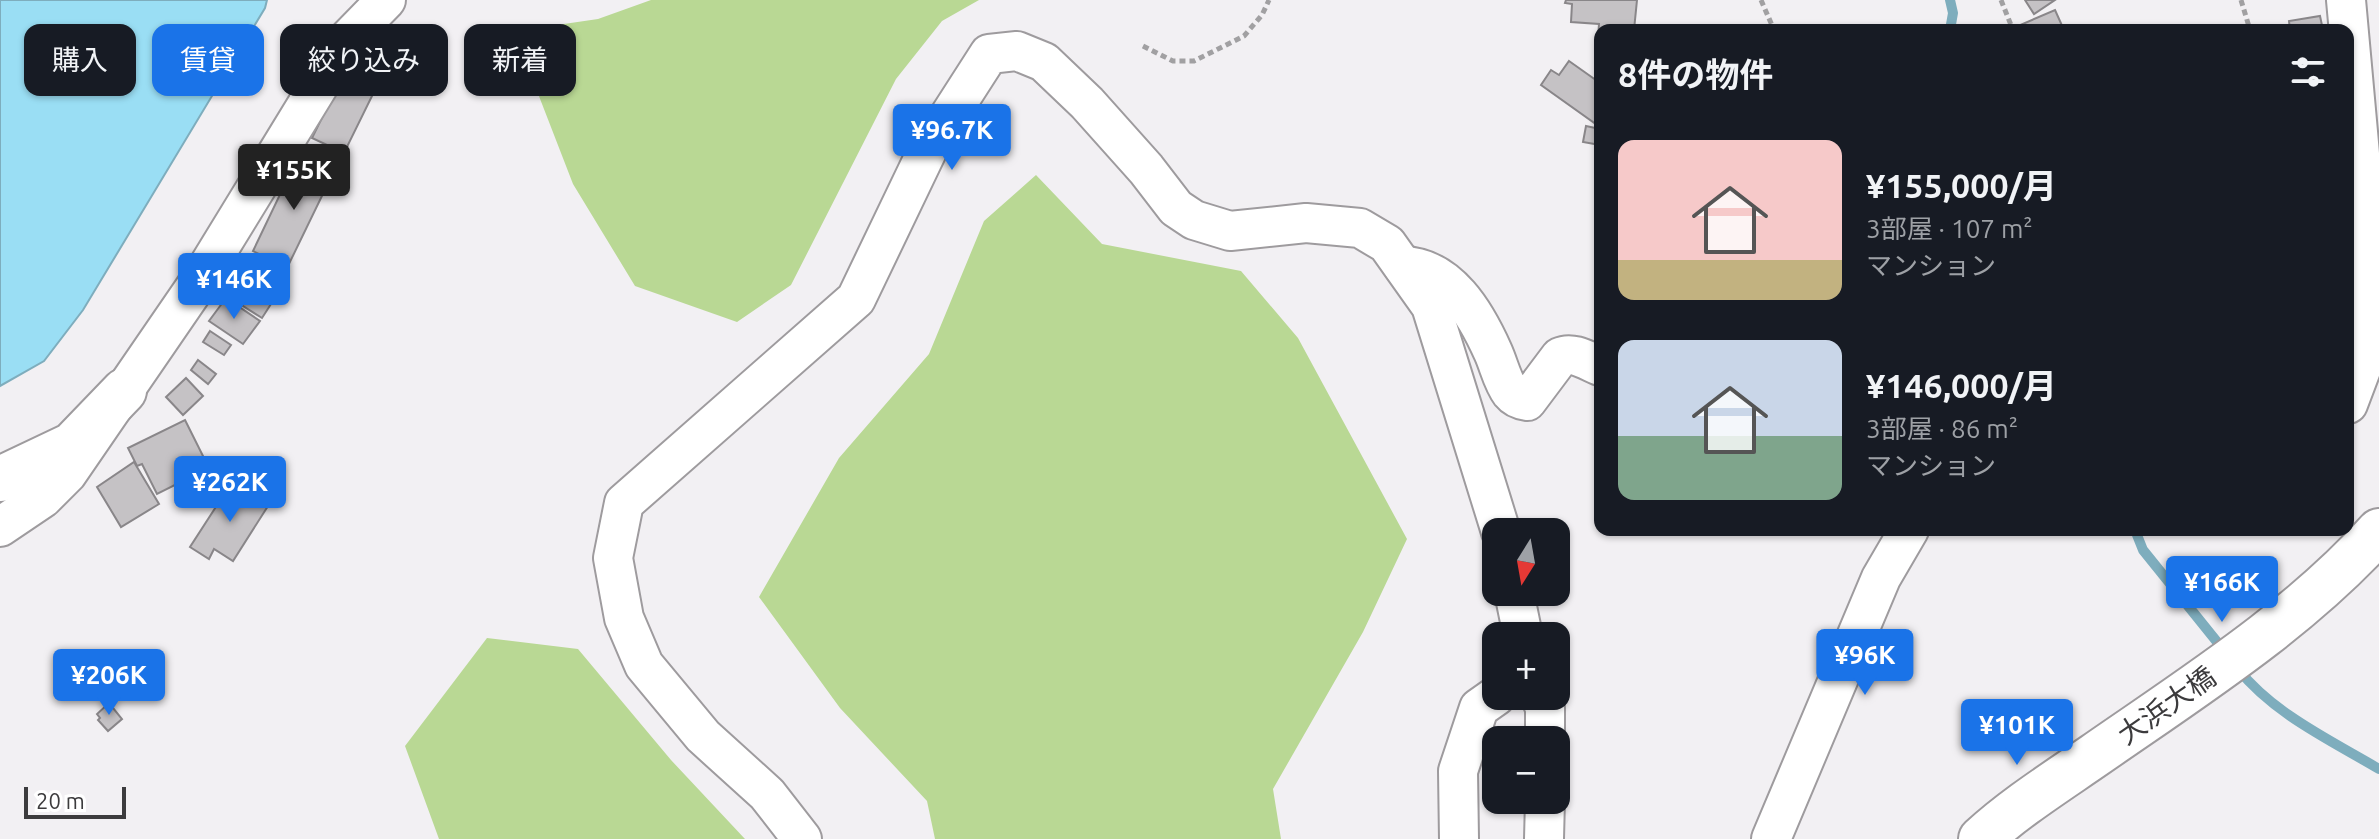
<!DOCTYPE html>
<html lang="ja">
<head>
<meta charset="utf-8">
<style>
	:root { --surface:#171b24; --page:#242831; --text:#f1f3f6; --muted:#9ea1a6; --accent:#1a73e8 }
	body { margin:0; font-family:Ubuntu,"Noto Sans JP",sans-serif; background:var(--page); color:var(--text); height:100vh; display:flex; flex-direction:column; font-size:30px; white-space:nowrap }
	* { box-sizing:border-box; margin:0 }
	p { font-size:26px; color:var(--muted) }
	.icon { flex:none; width:44px; height:44px; fill:none; stroke:currentColor; stroke-width:2; stroke-linecap:round; stroke-linejoin:round }
	.map { position:relative; flex:1; overflow:hidden }
	.side { position:absolute; left:1594px; top:24px; width:760px; height:512px; display:flex; flex-direction:column; background:var(--surface); border-radius:16px; box-shadow:0 2px 6px #0004 }
	.side>* { flex:none }
	.top-card { position:absolute; left:24px; top:24px; width:760px; height:72px; display:flex; gap:16px }
	.needle { width:52px; rotate:191deg }
	.tools { position:absolute; left:1482px; top:518px; display:grid; gap:16px }
	.tools a { display:grid; place-items:center; width:88px; height:88px; border-radius:16px; background:var(--surface); box-shadow:0 2px 6px #0004; font-size:40px }
	.scale { position:absolute; left:24px; bottom:20px; width:102px; box-sizing:border-box; padding-left:8px; border:4px solid #3c3b3d; border-top:0; font-size:22px; line-height:28px; white-space:nowrap; color:#3c3b3d; -webkit-text-stroke:6px #fff; paint-order:stroke }
	.price { position:absolute; translate:-50% -68px; padding:0 18px; border-radius:8px; background:var(--accent); color:#fff; font-size:26px; line-height:52px; filter:drop-shadow(0 2px 4px #0008) }
	.price::after { content:''; position:absolute; left:50%; top:48px; width:24px; height:18px; margin-left:-12px; background:inherit; clip-path:polygon(0 0,100% 0,50% 100%) }
	.price.on { background:#222; color:#fff }
	ul { padding:0; list-style:none }
	li { display:flex; align-items:center; gap:24px; height:200px; padding:0 24px }
	li span { display:grid; place-items:center; flex:none; width:224px; height:160px; border-radius:16px; color:#555 }
	li>.icon { margin-inline-start:auto }
	span .icon { width:96px; height:96px; fill:#fffc; stroke-width:1 }
	li b { font-size:34px }
	h2 { display:flex; justify-content:space-between; align-items:center; height:96px; padding:0 24px; font-size:34px }
	.tag { padding:0 28px; border-radius:16px; background:var(--surface); box-shadow:0 2px 6px #0004; font-size:28px; line-height:72px }
	.tag.on { background:var(--accent); color:#fff }
	.map>svg:first-child { display:block }
</style>
</head>
<body>
<div class="map">
<svg width="2379" height="839" viewBox="0 0 2379 839">
	<rect width="100%" height="100%" fill="#f2f0f3"/>
	<g fill="#b9d894">
		<path d="M 651,0 L 979,0 L 942,21 L 896,79 L 791,285 L 737,322 L 635,286 L 573,184 L 537,91 L 467,70 L 516,31 L 598,19 Z"/>
		<path d="M 1036,175 L 1102,244 L 1241,271 L 1298,338 L 1407,539 L 1363,632 L 1273,789 L 1281,839 L 935,839 L 927,801 L 840,708 L 759,597 L 839,458 L 929,354 L 984,221 Z"/>
		<path d="M 487,638 L 578,649 L 671,760 L 745,839 L 439,839 L 405,746 Z"/>
	</g>
	<path fill="#9adef4" stroke="#7eadbd" stroke-width="2" d="M 0,0 L 267,0 L 265,8 L 83,310 L 44,361 L 0,386 Z"/>
	<g fill="none" stroke-linecap="round" stroke-linejoin="round">
		<g stroke="#7eadbd" stroke-width="10">
			<path d="M 1950,30 L 1953,13 L 1950,0"/>
			<path d="M 2135,530 L 2143,550 L 2226,653"/>
			<path d="M 2238,669 C 2274,714 2330,740 2379,769"/>
		</g>
	</g>
	<g fill="#c5c2c5" stroke="#898689" stroke-width="2">
		<path d="M 1566,0 L 1637,0 L 1634,30 L 1600,30 L 1600,38 L 1598,38 L 1599,24 L 1571,22 L 1572,4 L 1565,3 Z"/>
		<path d="M 2025,0 L 2055,0 L 2034,14 Z"/>
		<path d="M 2055,10 L 2064,30 L 2020,30 L 2018,26 Z"/>
		<path d="M 2320,16 L 2323,30 L 2290,30 L 2289,21 Z"/>
		<path d="M 1569,61 L 1600,83 L 1600,127 L 1541,85 L 1551,70 L 1559,75 Z"/>
		<path d="M 341,79 L 373,94 L 344,153 L 312,138 Z"/>
		<path d="M 1586,126 L 1600,129 L 1600,145 L 1583,142 Z"/>
		<path d="M 307,154 L 336,167 L 287,268 L 253,251 L 285,184 L 291,187 Z"/>
		<path d="M 253,273 L 280,290 L 262,318 L 235,301 Z"/>
		<path d="M 226,298 L 260,321 L 243,344 L 209,321 Z"/>
		<path d="M 210,331 L 231,345 L 224,355 L 203,342 Z"/>
		<path d="M 198,360 L 216,374 L 208,384 L 191,370 Z"/>
		<path d="M 186,378 L 203,396 L 183,415 L 166,397 Z"/>
		<path d="M 185,420 L 209,468 L 157,494 L 142,464 L 137,466 L 128,448 Z"/>
		<path d="M 134,462 L 159,504 L 121,527 L 97,487 Z"/>
		<path d="M 232,482 L 268,506 L 233,561 L 214,549 L 209,559 L 190,547 Z"/>
		<path d="M 109,703 L 122,719 L 108,731 L 98,720 L 100,718 L 97,714 Z"/>
	</g>
	<g fill="none" stroke-linecap="round" stroke-linejoin="round">
		<g stroke="#9e9b9e" stroke-width="42">
			<g id="minor">
				<path d="M 2346,0 L 2372,286 L 2362,367 L 2348,404"/>
				<path d="M 1403,266 C 1449,267 1476,314 1493,352 C 1499,365 1502,381 1511,393 C 1515,398 1520,400 1527,401 L 1560,357 C 1573,351 1588,361 1600,366"/>
				<path d="M 0,527 L 43,498 L 67,474 L 196,286 L 346,41 L 386,0"/>
				<path d="M 1514,592 L 1523,636"/>
				<path d="M 1540,696 L 1545,708 L 1545,740"/>
				<path d="M 802,839 L 767,794 L 703,736 L 644,665 L 624,618 L 613,558 L 624,503 L 856,299 L 928,149 L 989,54 L 1017,51 L 1044,62 L 1087,103 L 1146,169 L 1176,208 L 1194,220 L 1230,231 L 1306,223 L 1360,228 L 1387,244 L 1431,306 L 1501,532"/>
				<path d="M 1459,839 L 1458,771 L 1479,708 L 1496,696"/>
				<path d="M 1544,839 L 1545,800"/>
				<path d="M 1771,839 L 1881,578 L 1909,530"/>
			</g>
		</g>
		<g stroke="#9e9b9e" stroke-width="48">
			<g id="tertiary">
				<path d="M 0,479 L 72,445 L 124,391"/>
				<path d="M 1981,839 C 2016,807 2056,782 2095,755 C 2193,687 2299,620 2379,531"/>
			</g>
		</g>
		<g stroke="#a1a0a2" stroke-width="5" stroke-dasharray="6 4" stroke-linecap="butt">
			<path d="M 1761,0 L 1774,30"/>
			<path d="M 2001,0 L 2013,30"/>
			<path d="M 2241,0 L 2250,30"/>
			<path d="M 1143,46 L 1173,61 L 1194,61 L 1244,36 L 1262,15 L 1269,0"/>
		</g>
		<use href="#minor" stroke="#fff" stroke-width="38"/>
		<use href="#tertiary" stroke="#fff" stroke-width="44"/>
	</g>
	<g text-anchor="middle" dominant-baseline="central" stroke-width="6" stroke-linejoin="round" paint-order="stroke">
		<g font-size="28" fill="#3c3b3d" stroke="#fff">
			<text transform="translate(2166 705) rotate(-35)">大浜大橋</text>
		</g>
	</g>
</svg>
<div class="tools">
<a><svg class="needle" viewBox="-14 -14 28 28"><path d="M0-13l5 13h-10z" fill="#e53935"/><path d="M0 13l5-13h-10z" fill="#9ea1a6"/></svg></a>
<a>+</a>
<a>−</a>
</div>
<div class="scale">20 m</div>
<b class="price" style="left:952px;top:172px">¥96.7K</b>
<b class="price on" style="left:294px;top:212px">¥155K</b>
<b class="price" style="left:234px;top:321px">¥146K</b>
<b class="price" style="left:230px;top:524px">¥262K</b>
<b class="price" style="left:2222px;top:624px">¥166K</b>
<b class="price" style="left:1865px;top:697px">¥96K</b>
<b class="price" style="left:109px;top:717px">¥206K</b>
<b class="price" style="left:2017px;top:767px">¥101K</b>
<div class="top-card">
<a class="tag">購入</a>
<a class="tag on">賃貸</a>
<a class="tag">絞り込み</a>
<a class="tag">新着</a>
</div>
<section class="side">
<h2>8件の物件<svg class="icon" aria-label="filters" viewBox="0 0 24 24"><path d="M4 7h16M4 17h16"/><circle cx="9" cy="7" r="2"/><circle cx="15" cy="17" r="2"/></svg></h2>
<ul>
<li><span style="background:linear-gradient(#f6c9c9 75%,#c2b280 0)"><svg class="icon" aria-label="home" viewBox="0 0 24 24"><path d="M3 11l9-7 9 7M6 9v11h12V9"/></svg></span><div><b>¥155,000/月</b><p>3部屋 · 107 m²</p><p>マンション</p></div></li>
<li><span style="background:linear-gradient(#c9d6e8 60%,#7fa58c 0)"><svg class="icon" aria-label="home" viewBox="0 0 24 24"><path d="M3 11l9-7 9 7M6 9v11h12V9"/></svg></span><div><b>¥146,000/月</b><p>3部屋 · 86 m²</p><p>マンション</p></div></li>
</ul>
</section>
</div>
</body>
</html>
